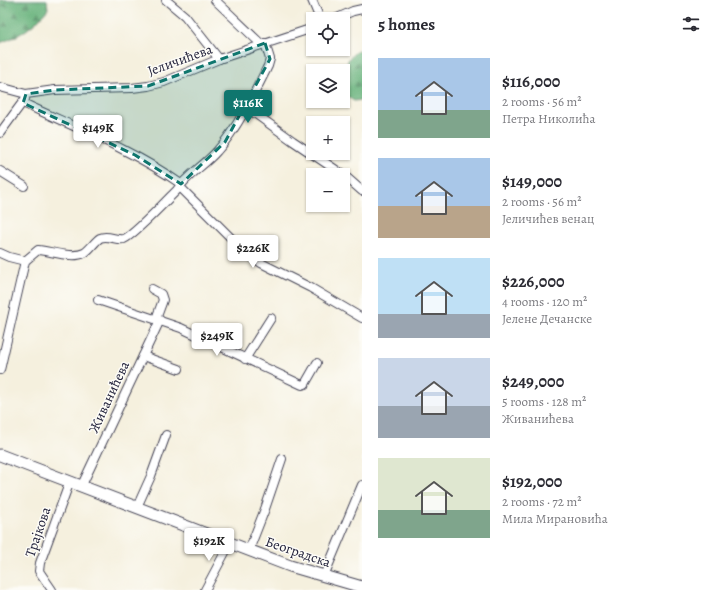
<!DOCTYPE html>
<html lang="en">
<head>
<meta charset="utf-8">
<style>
	:root { --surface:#fff; --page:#f7f7f7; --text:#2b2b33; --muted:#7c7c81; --accent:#0f766e }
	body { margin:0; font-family:Alegreya,serif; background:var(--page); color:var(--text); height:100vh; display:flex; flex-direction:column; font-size:15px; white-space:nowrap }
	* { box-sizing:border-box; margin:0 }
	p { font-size:13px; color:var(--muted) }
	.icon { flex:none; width:22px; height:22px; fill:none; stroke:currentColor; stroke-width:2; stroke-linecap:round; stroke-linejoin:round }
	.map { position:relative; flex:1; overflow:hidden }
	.panel { display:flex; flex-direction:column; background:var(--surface); width:356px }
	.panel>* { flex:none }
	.fabs { position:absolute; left:306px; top:12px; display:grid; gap:8px }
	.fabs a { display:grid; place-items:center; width:44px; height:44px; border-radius:0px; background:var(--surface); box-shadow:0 1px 3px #0004; font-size:20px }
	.price { position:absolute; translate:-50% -34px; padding:0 9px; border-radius:4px; background:#fff; color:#222; font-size:13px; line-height:26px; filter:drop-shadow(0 1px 2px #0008) }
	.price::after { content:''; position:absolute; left:50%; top:24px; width:12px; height:9px; margin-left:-6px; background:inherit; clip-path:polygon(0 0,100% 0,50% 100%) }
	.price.active { background:var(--accent); color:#fff }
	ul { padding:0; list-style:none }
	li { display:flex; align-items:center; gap:12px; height:100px; padding:0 16px }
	li span { display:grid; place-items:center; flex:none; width:112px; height:80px; border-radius:0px; color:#555 }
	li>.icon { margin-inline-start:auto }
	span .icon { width:48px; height:48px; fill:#fffc; stroke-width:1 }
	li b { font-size:17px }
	h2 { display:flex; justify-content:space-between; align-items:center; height:48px; padding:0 16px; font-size:17px }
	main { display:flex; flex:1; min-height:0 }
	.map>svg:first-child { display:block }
</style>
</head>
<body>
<main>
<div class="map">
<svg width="362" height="590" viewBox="0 0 362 590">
	<defs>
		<pattern id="forest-firs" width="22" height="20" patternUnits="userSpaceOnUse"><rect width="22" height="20" fill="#67b27b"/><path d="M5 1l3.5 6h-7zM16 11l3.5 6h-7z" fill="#549066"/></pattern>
	</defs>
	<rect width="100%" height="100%" fill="#fdfcf7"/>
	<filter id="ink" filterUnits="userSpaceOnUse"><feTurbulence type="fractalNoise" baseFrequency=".025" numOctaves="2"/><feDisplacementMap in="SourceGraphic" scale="8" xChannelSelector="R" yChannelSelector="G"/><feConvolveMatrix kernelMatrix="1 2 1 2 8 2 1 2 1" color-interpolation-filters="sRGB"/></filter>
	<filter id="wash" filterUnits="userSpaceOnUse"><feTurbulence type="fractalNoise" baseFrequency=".012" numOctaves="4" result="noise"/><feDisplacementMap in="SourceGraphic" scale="16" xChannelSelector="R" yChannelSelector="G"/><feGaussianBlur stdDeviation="0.9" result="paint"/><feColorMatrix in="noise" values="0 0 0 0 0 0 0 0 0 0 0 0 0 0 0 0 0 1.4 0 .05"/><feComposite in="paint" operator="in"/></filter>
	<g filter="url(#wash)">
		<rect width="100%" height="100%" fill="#f5f0de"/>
		<g fill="url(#forest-firs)" stroke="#446a5b">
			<path d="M 0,0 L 47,0 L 48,9 C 33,27 22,35 0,43 Z"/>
			<path d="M 357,50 L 362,51 L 362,100 L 354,101 L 343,94 L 343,79 L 347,74 L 348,60 Z"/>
		</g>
	</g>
	<g filter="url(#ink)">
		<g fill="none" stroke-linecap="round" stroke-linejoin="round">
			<g stroke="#424153" stroke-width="10">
				<g id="minor">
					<path d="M 166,0 L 185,16 L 219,59"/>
					<path d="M 215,0 L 261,44"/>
					<path d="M 312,0 L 320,19"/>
					<path d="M 335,19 L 353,11 L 362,9"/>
					<path d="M 0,87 L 26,94 L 55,90 L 132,88 L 148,86 L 164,82 L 219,59 L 313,28"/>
					<path d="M 23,103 C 76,128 133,150 181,184"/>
					<path d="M 246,107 L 293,141 L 345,176 L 362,191"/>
					<path d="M 0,133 L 25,99"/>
					<path d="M 0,171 L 24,186"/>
					<path d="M 181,184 L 181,188 L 244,251 L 261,263 L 311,288 L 362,318"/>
					<path d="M 0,253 L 9,257 L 25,261"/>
					<path d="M 152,289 L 161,294 L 163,300 L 156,319"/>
					<path d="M 98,300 L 181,328 L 302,385 L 305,384 L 317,363"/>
					<path d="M 143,356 L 179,369"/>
					<path d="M 245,359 L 271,318"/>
					<path d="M 0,370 L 25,261 L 38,250 C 51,251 73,259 84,253 C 90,250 94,242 100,238 C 108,234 116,241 124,239 C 133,236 168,199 177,190 C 187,175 205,165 217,151 C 237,129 255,92 268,66 L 270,59 L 265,43"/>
					<path d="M 82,485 L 160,320"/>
					<path d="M 137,507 L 151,476 L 166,435"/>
					<path d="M 249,550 L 265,509 L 282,459"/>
					<path d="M 324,576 L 362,485"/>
					<path d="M 52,590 L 39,571 L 40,563 L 70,481"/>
					<path d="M 205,590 L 230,543"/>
				</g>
			</g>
			<g stroke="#424153" stroke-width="13">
				<path id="major" d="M 0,455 L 290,566 L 362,587"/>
			</g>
			<use href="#minor" stroke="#fff" stroke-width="8"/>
			<use href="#major" stroke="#fff" stroke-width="11"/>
		</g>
	</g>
	<path fill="#0f766e" fill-opacity="0.2" stroke="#0f766e" stroke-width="3" stroke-dasharray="8 5" stroke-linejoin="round" d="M 265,43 L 270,59 L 225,142 L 181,184 L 135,155 L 23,103 L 26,94 L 55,90 L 148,86 Z"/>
	<g text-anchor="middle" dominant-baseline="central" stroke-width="3" stroke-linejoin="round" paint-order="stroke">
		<g font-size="14" fill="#22223b" stroke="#fdfcf7">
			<text transform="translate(180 60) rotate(-20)">Јеличићева</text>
			<text transform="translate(109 397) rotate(-65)">Живанићева</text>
			<text transform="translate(38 532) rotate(-71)">Трајкова</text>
			<text transform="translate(298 552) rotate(19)">Београдска</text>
		</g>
	</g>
</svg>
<div class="fabs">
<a><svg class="icon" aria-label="locate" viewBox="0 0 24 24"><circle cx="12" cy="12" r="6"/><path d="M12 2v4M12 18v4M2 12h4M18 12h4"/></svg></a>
<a><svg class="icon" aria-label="layers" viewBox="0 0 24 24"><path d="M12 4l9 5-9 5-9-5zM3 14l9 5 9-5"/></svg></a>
<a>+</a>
<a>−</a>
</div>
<b class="price active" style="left:248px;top:124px">$116K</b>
<b class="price" style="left:98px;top:149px">$149K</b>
<b class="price" style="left:253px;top:269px">$226K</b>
<b class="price" style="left:217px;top:357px">$249K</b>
<b class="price" style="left:209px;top:562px">$192K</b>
</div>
<section class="panel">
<h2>5 homes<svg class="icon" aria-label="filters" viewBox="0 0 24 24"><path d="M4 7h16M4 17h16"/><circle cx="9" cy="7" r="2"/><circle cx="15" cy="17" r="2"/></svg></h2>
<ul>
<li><span style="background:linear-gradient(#a9c7e8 65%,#7fa58c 0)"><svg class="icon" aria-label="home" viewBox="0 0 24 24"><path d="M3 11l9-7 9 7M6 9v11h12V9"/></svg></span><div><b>$116,000</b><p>2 rooms · 56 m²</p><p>Петра Николића</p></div></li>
<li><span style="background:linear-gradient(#a9c7e8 60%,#b9a48a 0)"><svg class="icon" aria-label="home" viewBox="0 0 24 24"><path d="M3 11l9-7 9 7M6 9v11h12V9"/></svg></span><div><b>$149,000</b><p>2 rooms · 56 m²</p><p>Јеличићев венац</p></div></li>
<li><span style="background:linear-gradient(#bfe0f5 70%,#9aa5b1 0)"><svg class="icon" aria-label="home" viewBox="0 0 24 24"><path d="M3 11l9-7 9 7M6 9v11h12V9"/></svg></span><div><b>$226,000</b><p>4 rooms · 120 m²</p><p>Јелене Дечанске</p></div></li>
<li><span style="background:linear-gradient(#c9d6e8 60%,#9aa5b1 0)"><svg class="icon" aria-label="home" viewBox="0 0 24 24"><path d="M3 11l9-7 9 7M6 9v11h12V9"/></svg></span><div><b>$249,000</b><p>5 rooms · 128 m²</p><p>Живанићева</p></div></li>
<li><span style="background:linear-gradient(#dfe7d0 65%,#7fa58c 0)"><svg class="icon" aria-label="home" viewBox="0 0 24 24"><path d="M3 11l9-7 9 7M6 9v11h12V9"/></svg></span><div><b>$192,000</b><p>2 rooms · 72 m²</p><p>Мила Мирановића</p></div></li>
</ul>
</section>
</main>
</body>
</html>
